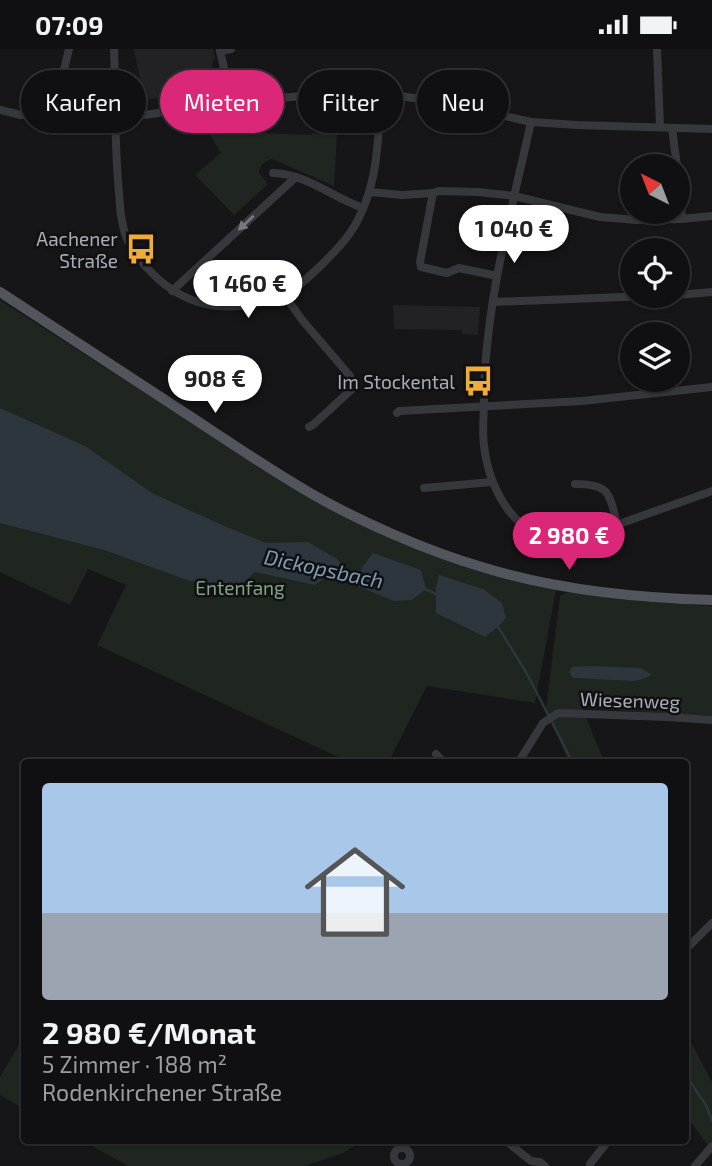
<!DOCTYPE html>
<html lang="de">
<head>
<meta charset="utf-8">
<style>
	:root { --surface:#101012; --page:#1e1e20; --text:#f1f3f6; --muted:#9c9d9f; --line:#303032; --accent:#db2777 }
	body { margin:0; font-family:"Exo 2",sans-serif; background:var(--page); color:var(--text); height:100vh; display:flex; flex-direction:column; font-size:26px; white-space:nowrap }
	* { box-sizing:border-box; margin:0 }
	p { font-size:23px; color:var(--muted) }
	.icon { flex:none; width:38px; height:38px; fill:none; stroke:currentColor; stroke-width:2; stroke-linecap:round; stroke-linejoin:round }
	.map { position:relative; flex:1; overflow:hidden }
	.drawer { position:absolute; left:21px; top:710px; width:668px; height:385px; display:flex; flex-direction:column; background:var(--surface); border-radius:7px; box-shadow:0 2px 5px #0004,0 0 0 2px var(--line) }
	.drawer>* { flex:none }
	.hud { position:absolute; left:21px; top:21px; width:670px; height:63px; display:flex; gap:14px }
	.needle { width:46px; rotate:318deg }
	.fabs { position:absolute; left:620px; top:105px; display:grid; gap:14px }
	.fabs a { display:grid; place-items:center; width:70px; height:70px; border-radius:50%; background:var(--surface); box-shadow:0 2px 5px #0004,0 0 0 2px var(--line); font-size:35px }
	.price { position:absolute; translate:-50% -60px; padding:0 16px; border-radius:24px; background:#fff; color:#222; font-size:23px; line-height:46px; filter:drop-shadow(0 2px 4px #0008) }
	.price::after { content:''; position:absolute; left:50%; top:42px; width:21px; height:16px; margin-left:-10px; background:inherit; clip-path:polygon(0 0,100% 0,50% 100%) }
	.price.on { background:var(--accent); color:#fff }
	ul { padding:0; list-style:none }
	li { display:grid; align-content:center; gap:14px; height:371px; padding:0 21px }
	li span { display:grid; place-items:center; height:217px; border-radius:7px; color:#555 }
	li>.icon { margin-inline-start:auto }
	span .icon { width:126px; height:126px; fill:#fffc; stroke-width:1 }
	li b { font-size:30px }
	.tag { padding:0 24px; border-radius:32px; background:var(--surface); box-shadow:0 2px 5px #0004,0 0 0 2px var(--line); font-size:24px; line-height:63px }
	.tag.on { background:var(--accent); color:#fff }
	.status { display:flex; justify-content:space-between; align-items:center; height:49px; padding:0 35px; background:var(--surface); direction:ltr }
	.status svg { height:19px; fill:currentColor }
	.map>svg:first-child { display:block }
</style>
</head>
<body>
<div class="status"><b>07:09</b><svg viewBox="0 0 49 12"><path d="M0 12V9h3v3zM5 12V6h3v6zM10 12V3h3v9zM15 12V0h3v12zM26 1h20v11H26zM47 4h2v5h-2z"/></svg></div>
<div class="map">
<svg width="712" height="1117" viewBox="0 0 712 1117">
	<rect width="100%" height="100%" fill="#161618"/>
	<g fill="#222225">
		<path d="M 134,0 L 213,0 L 215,10 L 212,13 L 216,41 L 144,51 Z"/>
		<path d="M 393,256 L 480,258 L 478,286 L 462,285 L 462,281 L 394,280 Z"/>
	</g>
	<g fill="#1e261f">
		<path d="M 238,83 L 312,86 L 312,84 L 337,86 L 334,137 L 272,110 C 265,112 260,115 259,124 L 268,135 L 234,166 L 195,126 L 221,104 L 210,86 Z"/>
		<path d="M 0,251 L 277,429 L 425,502 L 482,523 L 556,541 L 535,654 L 427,637 L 388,714 L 351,714 L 97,596 L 126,536 L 88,520 L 70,556 L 0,523 Z"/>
		<path d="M 568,543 L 639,552 L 712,557 L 712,667 L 582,659 L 605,714 L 569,714 L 546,659 L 560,547 Z"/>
		<path d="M 686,984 L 712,1033 L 712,1092 L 707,1095 L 686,1067 Z"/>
		<path d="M 24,987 L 24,1060 L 0,1046 L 0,1028 Z"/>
		<path d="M 83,1092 L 362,1092 L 343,1104 L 305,1117 L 128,1117 Z"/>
	</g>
	<g fill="#2c363c">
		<path d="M 0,359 L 85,397 L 152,444 L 222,476 L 266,494 L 308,493 L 337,510 L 345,519 L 342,528 L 329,526 L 315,536 L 255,523 L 238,539 L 190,532 L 104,501 L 0,474 Z"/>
		<path d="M 373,504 L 421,521 L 426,540 L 412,551 L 394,552 L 357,537 L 362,518 Z"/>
		<path d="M 439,526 L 483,540 L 502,554 L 506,569 L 499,577 L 485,588 L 436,564 L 436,538 Z"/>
		<path d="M 591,617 L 641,619 L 652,626 L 640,631 L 634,632 L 573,629 L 569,623 L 572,618 Z"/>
	</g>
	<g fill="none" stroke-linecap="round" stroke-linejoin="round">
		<g stroke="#2c363c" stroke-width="2.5">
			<path d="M 339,524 L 360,528"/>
			<path d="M 425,540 L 438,546"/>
			<path d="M 497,576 L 526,623 L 573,714"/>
			<path d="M 686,1027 L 706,1056 L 712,1072"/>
		</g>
		<g stroke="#37383d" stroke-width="8">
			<path d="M 69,0 L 63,25 L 116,47"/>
			<path d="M 114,0 C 116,48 114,96 119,143 C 120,159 121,175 127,190 C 132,203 142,214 152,224 C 184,257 225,265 269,251 C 274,249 279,248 284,246 C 301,238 339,200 350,184 C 377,145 379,93 380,46"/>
			<path d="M 221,0 L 220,2 L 232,53"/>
			<path d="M 657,0 L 660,78"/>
			<path d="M 220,2 L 231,0"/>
			<path d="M 0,61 L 21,66 L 95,69 L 129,68 L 247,52 L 313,46 L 361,44 L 400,47 L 448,54 L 531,73 L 577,76 L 712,80"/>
			<path d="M 531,73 C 511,164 485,256 484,349 C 484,365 482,381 484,397 C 489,437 511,484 556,490 C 578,493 602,481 622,474 C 652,463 682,453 712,442"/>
			<path d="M 672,79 L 677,117"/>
			<path d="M 273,124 C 304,124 334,149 363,159"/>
			<path d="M 677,124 L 682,170"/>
			<path d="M 370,143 L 402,146 L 433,144 L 439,142 L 478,143 L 514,147 L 600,168 L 637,171 L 682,170 L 712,167"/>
			<path d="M 433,144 L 420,213 L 421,218 L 447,224 L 459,219 L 497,227"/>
			<path d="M 172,242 L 296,128"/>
			<path d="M 284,246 L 303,272 L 350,327 L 354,337 L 351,341 L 314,375 L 309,378"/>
			<path d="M 677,246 L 712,243"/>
			<path d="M 493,253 L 649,247"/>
			<path d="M 397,364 L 399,362 L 582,352 L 712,338"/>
			<path d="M 575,435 C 610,435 609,444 617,475"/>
			<path d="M 424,439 L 492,433"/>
			<path d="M 436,705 L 445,714"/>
			<path d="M 518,714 L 543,674 L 558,664 L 667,668 L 712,671"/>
			<path d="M 686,900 L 712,874"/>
			<path d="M 506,1092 L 531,1112 L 540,1113 L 545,1117"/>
			<circle cx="402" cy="1107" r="8"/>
			<path d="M 590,1115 L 608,1092"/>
			<path d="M 695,1117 L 712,1097"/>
		</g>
		<path stroke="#53555c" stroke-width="10" d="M 0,243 C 61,283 121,322 182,362 C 225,390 267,419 312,445 C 361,473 427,502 482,518 C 556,541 634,549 712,551"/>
	</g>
	<defs><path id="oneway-solid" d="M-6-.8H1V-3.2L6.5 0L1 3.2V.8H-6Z" transform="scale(1.75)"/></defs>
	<use fill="#757981" href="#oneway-solid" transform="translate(246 174) rotate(137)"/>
	<defs>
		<g id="bus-bare" transform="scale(2.415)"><path d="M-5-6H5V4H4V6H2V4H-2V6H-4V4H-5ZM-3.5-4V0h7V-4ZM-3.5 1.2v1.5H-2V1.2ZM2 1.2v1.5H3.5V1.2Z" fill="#efac37" stroke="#111113" stroke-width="2.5" paint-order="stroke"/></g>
	</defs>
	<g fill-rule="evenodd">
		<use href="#bus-bare" x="141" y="200"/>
		<use href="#bus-bare" x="478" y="332"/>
	</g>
	<g text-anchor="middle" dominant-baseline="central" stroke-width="5" stroke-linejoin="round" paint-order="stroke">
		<g font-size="19" fill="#a8aeb8" stroke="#111113" text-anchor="end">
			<text x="118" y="189">Aachener<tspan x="118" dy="22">Straße</tspan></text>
			<text x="455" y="332">Im Stockental</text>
		</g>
		<g font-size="19" fill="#80a381" stroke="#111113">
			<text x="240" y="538">Entenfang</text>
		</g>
		<g font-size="19" fill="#a8aeb8" stroke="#111113">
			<text transform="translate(630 651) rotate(2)">Wiesenweg</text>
		</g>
		<g font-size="21" font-style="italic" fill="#809cb2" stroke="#111113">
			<text transform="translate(324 519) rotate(12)">Dickopsbach</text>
		</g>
	</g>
</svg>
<div class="fabs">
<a><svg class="needle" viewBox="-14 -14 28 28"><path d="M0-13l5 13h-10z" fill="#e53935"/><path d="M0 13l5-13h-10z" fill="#9c9d9f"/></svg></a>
<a><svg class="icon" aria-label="locate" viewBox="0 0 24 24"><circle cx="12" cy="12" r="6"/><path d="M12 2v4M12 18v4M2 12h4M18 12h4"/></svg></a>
<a><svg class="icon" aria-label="layers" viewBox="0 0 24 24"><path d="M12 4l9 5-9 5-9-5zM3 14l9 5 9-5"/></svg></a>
</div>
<b class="price" style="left:514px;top:216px">1 040 €</b>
<b class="price" style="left:248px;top:271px">1 460 €</b>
<b class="price" style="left:215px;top:366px">908 €</b>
<b class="price on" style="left:569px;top:523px">2 980 €</b>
<div class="hud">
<a class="tag">Kaufen</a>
<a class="tag on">Mieten</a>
<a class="tag">Filter</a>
<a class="tag">Neu</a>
</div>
<section class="drawer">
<ul>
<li><span style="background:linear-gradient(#a9c7e8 60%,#9aa5b1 0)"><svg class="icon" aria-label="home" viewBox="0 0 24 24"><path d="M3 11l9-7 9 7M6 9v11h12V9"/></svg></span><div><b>2 980 €/Monat</b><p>5 Zimmer · 188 m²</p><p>Rodenkirchener Straße</p></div></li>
</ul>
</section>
</div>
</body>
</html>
